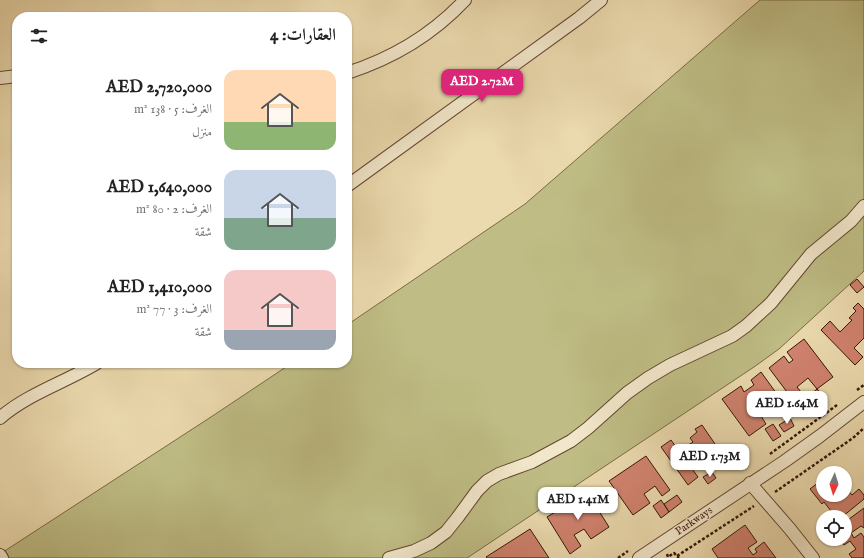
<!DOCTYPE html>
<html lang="ar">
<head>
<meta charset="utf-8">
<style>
	:root { --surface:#fff; --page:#f2f2f2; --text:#222; --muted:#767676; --accent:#db2777 }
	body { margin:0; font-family:"IM FELL English",Amiri,serif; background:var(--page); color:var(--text); direction:rtl; height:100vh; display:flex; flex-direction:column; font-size:15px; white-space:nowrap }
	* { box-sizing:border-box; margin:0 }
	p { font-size:13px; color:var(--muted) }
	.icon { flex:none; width:22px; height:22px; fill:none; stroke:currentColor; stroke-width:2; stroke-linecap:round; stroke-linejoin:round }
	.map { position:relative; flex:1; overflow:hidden; direction:ltr }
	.side { position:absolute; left:12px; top:12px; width:340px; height:356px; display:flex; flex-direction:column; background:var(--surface); border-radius:16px; box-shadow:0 1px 3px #0004; direction:rtl }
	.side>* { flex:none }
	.needle { width:26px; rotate:184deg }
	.tools { position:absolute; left:816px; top:466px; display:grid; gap:8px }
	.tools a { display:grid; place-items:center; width:36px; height:36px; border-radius:50%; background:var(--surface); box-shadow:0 1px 3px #0004; font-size:20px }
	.price { position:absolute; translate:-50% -34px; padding:0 9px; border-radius:8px; background:#fff; color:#222; font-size:13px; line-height:26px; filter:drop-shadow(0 1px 2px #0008) }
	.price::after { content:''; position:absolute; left:50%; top:24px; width:12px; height:9px; margin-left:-6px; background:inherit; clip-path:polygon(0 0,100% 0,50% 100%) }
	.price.active { background:var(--accent); color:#fff }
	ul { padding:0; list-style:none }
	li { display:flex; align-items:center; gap:12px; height:100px; padding:0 16px }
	li span { display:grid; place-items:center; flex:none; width:112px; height:80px; border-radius:12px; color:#555 }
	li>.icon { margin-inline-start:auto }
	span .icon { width:48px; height:48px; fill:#fffc; stroke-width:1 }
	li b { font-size:17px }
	h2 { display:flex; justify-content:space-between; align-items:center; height:48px; padding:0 16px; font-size:17px }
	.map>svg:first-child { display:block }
</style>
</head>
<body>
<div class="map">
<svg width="864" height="558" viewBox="0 0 864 558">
	<rect width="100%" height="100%" fill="#ebdaae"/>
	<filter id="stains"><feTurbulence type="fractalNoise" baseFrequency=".005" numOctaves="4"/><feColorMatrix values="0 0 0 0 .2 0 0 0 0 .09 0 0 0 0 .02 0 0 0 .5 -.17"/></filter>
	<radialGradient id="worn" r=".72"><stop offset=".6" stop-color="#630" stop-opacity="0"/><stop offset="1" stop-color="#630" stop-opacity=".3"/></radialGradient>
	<path fill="#bfbd85" stroke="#7b6946" d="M 760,0 L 864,0 L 864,271 L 779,349 L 754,367 L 467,558 L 0,558 L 0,554 L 214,415 L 292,363 L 347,363 L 347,325 L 525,204 Z"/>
	<g fill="#d0826e" stroke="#371508">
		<path d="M 857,279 L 864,287 L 857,293 L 850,285 Z"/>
		<path d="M 858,303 L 864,309 L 864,338 L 854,348 L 863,357 L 855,365 L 821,330 L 830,321 L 840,332 L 852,320 L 849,318 L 856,311 L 853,308 Z"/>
		<path d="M 804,339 L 833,377 L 817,389 L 808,378 L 797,387 L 805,397 L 796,404 L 769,368 L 784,356 L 789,363 L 793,360 L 787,352 Z"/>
		<path d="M 761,372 L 787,408 L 776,416 L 770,406 L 759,413 L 766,424 L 749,436 L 722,399 L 741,386 L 744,392 L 754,385 L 751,380 Z"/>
		<path d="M 817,389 L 827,400 L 809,416 L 803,410 L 814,400 L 810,395 Z"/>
		<path d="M 790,418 L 794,426 L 784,432 L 779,425 Z"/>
		<path d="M 773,424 L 781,436 L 773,441 L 765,429 Z"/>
		<path d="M 702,425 L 724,457 L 709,467 L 703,457 L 690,466 L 698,477 L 688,485 L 661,447 L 671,440 L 679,451 L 693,442 L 690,438 L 697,432 L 695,429 Z"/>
		<path d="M 646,456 L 670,490 L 662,496 L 655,486 L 644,494 L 650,503 L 633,515 L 609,481 Z"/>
		<path d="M 712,472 L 716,478 L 708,484 L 703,477 Z"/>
		<path d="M 823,479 L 823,495 L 845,495 L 845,487 L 852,495 L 859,489 L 864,495 L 864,499 L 842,517 L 833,517 L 829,512 L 831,511 L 824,502 L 822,504 L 810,489 Z"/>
		<path d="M 587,492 L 609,527 L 591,539 L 584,529 L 574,535 L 581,546 L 570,554 L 547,517 Z"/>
		<path d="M 677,495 L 682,502 L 669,512 L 664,504 Z"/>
		<path d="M 661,500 L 669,512 L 661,518 L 653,506 Z"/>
		<path d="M 864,508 L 864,528 L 861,526 L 851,533 L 854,538 L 861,533 L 864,537 L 864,558 L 852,558 L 849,554 L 856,549 L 850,541 L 844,545 L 840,539 L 845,539 L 845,522 Z"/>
		<path d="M 745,525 L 757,542 L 748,548 L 753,555 L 757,552 L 755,549 L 764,542 L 776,558 L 718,558 L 712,549 Z"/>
		<path d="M 530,529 L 549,558 L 487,558 L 486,557 Z"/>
	</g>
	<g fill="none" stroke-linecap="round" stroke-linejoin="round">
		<g stroke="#644632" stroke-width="14">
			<g id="street">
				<path d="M 347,73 C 391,59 433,34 465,0"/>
				<path d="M 0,78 L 17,76"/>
				<path d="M 347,186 L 579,18 L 601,0"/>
				<path d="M 0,418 C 27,394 66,382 97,363"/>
				<path d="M 750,483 L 790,529 L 813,558"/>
				<path d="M 0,555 L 2,558"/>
				<path d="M 389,558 L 414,551 L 431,543 L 446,532 L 458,517 L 477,491 L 487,481 L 499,474 L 532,462 L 571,441 L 588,428 L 627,393 L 648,378 L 670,365 L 732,336 L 746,326 L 771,303 L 811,254 L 851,221 L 864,206"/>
				<path d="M 639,558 L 785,461 L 820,436 L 864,402"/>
			</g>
		</g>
		<g stroke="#371508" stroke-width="2.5" stroke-dasharray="3 2" stroke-linecap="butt">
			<path d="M 857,390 L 864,385"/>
			<path d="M 770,454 L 837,405"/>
			<path d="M 775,492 L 853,438 L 864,428"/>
			<path d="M 667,554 L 668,557 L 674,553 L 679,558"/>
			<path d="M 677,556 L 754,506"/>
			<path d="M 618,558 L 628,551"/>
		</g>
		<use href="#street" stroke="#f2e7ca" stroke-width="12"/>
	</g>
	<g text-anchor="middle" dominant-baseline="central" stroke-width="3" stroke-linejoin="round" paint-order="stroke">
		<g font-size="11" fill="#371508" stroke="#f2e7ca">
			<text transform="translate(694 521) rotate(-34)">Parkways</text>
		</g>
	</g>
	<rect width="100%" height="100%" filter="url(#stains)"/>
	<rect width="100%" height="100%" fill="url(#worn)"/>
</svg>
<div class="tools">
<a><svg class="needle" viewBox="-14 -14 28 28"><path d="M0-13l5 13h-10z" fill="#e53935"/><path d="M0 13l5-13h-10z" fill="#767676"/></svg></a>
<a><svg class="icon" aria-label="locate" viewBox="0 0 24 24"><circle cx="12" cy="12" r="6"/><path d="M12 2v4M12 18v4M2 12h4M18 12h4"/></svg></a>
</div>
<b class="price active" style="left:482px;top:103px">AED 2.72M</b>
<b class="price" style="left:787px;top:425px">AED 1.64M</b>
<b class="price" style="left:710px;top:478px">AED 1.73M</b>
<b class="price" style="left:578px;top:521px">AED 1.41M</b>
<section class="side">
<h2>العقارات: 4<svg class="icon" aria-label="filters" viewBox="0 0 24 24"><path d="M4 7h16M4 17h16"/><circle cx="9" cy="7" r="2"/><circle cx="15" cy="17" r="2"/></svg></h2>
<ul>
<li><span style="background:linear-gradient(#ffd9b3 65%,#8fb573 0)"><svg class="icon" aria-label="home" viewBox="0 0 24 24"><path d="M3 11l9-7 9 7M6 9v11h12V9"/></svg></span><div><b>AED 2,720,000</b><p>الغرف: 5 · 138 m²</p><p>منزل</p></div></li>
<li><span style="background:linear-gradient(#c9d6e8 60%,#7fa58c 0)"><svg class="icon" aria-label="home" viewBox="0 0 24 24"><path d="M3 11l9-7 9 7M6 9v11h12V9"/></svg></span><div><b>AED 1,640,000</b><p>الغرف: 2 · 80 m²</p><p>شقة</p></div></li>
<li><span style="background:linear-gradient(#f6c9c9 75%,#9aa5b1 0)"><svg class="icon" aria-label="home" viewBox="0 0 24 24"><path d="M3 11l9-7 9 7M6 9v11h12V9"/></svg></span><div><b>AED 1,410,000</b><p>الغرف: 3 · 77 m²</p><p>شقة</p></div></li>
</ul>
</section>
</div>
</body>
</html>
